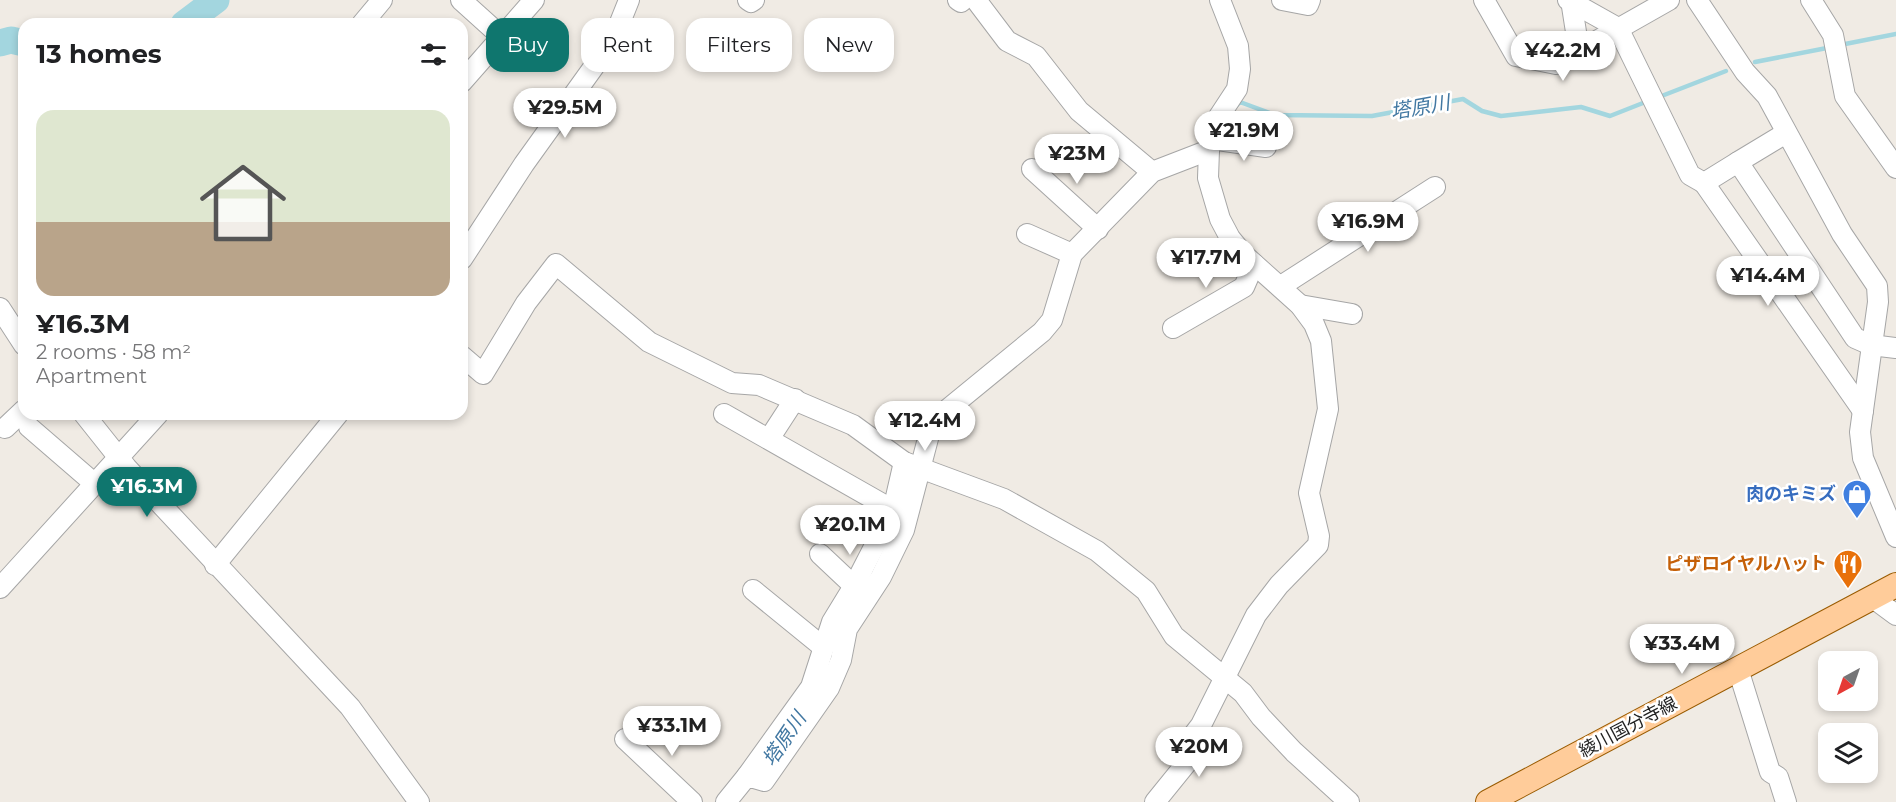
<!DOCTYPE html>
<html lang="en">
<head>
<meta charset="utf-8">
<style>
	:root { --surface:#fff; --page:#f6f6f6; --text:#202124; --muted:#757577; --line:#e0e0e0; --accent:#0f766e }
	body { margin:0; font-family:Montserrat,"Noto Sans JP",sans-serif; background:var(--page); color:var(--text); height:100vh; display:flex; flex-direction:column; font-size:22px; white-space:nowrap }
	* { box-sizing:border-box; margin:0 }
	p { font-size:20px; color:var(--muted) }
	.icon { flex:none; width:33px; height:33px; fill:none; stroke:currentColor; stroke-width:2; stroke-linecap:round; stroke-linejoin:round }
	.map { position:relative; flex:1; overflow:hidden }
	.details { position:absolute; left:18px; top:18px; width:450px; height:402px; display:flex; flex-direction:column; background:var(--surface); border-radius:18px; box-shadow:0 3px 9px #0003 }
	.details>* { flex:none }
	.guide { position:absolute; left:486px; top:18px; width:570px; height:54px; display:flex; gap:12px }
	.needle { width:39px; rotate:220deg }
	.fabs { position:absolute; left:1818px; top:651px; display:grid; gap:12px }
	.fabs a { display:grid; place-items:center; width:60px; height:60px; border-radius:12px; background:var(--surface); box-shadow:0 3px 9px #0003; font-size:30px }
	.price { position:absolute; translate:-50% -51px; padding:0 14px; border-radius:21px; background:#fff; color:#222; font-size:20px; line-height:39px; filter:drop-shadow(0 2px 3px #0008) }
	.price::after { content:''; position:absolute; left:50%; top:36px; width:18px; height:14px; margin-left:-9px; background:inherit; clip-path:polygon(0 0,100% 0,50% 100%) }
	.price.current { background:var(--accent); color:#fff }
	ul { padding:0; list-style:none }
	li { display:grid; align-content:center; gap:12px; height:318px; padding:0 18px }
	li+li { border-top:2px solid var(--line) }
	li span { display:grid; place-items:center; height:186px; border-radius:18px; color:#555 }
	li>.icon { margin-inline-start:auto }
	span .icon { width:108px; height:108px; fill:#fffc; stroke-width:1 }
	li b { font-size:26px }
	h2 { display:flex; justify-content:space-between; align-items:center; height:72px; padding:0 18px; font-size:26px }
	.pill { padding:0 21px; border-radius:18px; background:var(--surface); box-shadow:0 3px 9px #0003; font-size:21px; line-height:54px }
	.pill.current { background:var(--accent); color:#fff }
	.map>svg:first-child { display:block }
</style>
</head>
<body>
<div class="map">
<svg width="1896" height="802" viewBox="0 0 1896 802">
	<rect width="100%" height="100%" fill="#f0ebe4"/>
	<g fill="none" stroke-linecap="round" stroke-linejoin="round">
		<g stroke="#a3d6df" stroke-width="4.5">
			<path d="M 1840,45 L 1896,34"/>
			<path d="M 1755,62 L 1832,47"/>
			<path d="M 1659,97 L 1726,71"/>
			<path d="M 1236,106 L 1240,102 L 1275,115 L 1372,116 L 1463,99 L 1482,111 L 1501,116 L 1581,107 L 1610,116 L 1648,101"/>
		</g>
		<g stroke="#a3d6df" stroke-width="27">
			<path d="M 184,24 L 216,0"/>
			<path d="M 0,43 L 11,40 L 24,43"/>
		</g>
		<g stroke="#a6a6a6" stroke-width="22">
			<g id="minor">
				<path d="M 461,0 L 502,37"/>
				<path d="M 748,0 L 751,2 L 754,0"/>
				<path d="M 958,0 L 961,2 L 963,0"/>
				<path d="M 976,0 L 1007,41 L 1036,56 L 1079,111 L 1152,172"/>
				<path d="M 1282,0 L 1308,5 L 1310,0"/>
				<path d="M 1484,0 L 1516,56 L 1556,64 L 1669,0"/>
				<path d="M 1568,0 L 1618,28 L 1690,175 L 1704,183 L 1738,162"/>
				<path d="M 1571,0 L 1579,51"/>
				<path d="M 1697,0 L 1745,72 L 1767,96 L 1842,234 L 1877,286 L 1878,302 L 1860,432 L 1863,458 L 1896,537"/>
				<path d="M 1811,0 L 1833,35 L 1845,96 L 1896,168"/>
				<path d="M 362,24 L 382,0"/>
				<path d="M 462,82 L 534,0"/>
				<path d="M 1786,133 L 1738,162 L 1855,338 L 1871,345 L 1896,348"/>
				<path d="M 1211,139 L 1266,147"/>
				<path d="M 1032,169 L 1098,229"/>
				<path d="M 1704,183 L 1863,411"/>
				<path d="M 1027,234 L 1072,254"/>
				<path d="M 462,259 L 524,164 L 613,40 L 629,0"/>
				<path d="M 1281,286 L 1435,187"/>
				<path d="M 1300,305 L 1352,314"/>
				<path d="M 0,308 L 24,345"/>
				<path d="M 1173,328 L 1244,287 L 1254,264"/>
				<path d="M 462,356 L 483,374 L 526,303 L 556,264 L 649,342 L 732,383 L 759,385 L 853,425 L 904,462 L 1004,499 L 1097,551 L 1146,591 L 1174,636 L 1243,693 L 1261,717 L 1294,752 L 1349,802"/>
				<path d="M 84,414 L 127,468 L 350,707 L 419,802"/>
				<path d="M 724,414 L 893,510"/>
				<path d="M 29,427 L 95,484"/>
				<path d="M 5,428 L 24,410"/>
				<path d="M 769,439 L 795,399"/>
				<path d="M 820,554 L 854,586"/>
				<path d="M 215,565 L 338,414"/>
				<path d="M 0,588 L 158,414"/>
				<path d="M 753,590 L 823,647"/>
				<path d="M 1873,598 L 1896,615"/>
				<path d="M 1738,669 L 1770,772 L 1778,777 L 1786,802"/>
				<path d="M 625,739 L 692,802"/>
				<path d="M 747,776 L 811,687 L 832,622 L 854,586 L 893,510 L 904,462"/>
				<path d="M 726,802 L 747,776 L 764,781 L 829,688 L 841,660 L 847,629 L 881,577 L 904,530 L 930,431 L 948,409 L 1042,332 L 1052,320 L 1072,254 L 1152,172 L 1209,150"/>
				<path d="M 1155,802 L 1189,760 L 1181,751 L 1201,725 L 1256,615 L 1279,585 L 1318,545 L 1319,536 L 1309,493 L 1328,409 L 1321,341 L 1314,324 L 1300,305 L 1243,254 L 1230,238 L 1220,219 L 1208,178 L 1209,150 L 1214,124 L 1237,89 L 1240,69 L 1238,46 L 1220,0"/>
			</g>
		</g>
		<g stroke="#995b00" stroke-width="26">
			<path id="major" d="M 1488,802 L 1896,585"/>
		</g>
		<use href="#minor" stroke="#fff" stroke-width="20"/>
		<use href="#major" stroke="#ffcc9a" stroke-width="24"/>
	</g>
	<defs>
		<g id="shop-pin" transform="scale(1.5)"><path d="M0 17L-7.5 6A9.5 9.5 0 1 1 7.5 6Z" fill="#3f7fe0" stroke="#fff"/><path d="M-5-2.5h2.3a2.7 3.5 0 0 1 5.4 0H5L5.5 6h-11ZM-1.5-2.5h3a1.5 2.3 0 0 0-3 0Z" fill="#fff"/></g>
		<g id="restaurant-pin" transform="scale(1.5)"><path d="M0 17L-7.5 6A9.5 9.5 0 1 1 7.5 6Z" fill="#e8710a" stroke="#fff"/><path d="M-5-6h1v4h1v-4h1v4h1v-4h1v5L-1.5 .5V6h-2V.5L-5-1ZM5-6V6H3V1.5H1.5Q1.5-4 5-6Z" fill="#fff"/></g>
	</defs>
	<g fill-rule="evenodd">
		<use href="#shop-pin" x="1857" y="494"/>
		<use href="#restaurant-pin" x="1848" y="564"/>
	</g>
	<g text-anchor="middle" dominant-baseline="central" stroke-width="5" stroke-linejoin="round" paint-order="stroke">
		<g font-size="18" font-weight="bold" fill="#366cbe" stroke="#fff" text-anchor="end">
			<text x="1836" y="494">肉のキミズ</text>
		</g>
		<g font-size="18" font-weight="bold" fill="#c56008" stroke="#fff" text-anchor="end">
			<text x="1827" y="564">ピザロイヤルハット</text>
		</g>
		<g font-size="18" fill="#1f1f1f" stroke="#fff">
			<text transform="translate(1628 727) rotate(-28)">綾川国分寺線</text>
		</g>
		<g font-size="20" font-style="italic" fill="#4278a2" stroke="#fff">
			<text transform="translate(1420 107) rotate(-10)">塔原川</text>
			<text transform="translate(784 739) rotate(-56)">塔原川</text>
		</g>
	</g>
</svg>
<div class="fabs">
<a><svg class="needle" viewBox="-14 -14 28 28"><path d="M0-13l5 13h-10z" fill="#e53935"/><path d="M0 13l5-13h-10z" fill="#757577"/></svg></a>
<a><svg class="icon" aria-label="layers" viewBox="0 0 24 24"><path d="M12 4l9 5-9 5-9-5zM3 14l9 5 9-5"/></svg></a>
</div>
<b class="price" style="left:1563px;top:82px">¥42.2M</b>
<b class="price" style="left:565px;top:139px">¥29.5M</b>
<b class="price" style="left:1244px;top:162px">¥21.9M</b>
<b class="price" style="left:1077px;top:185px">¥23M</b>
<b class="price" style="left:1368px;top:253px">¥16.9M</b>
<b class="price" style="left:1206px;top:289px">¥17.7M</b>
<b class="price" style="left:1768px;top:307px">¥14.4M</b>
<b class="price" style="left:925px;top:452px">¥12.4M</b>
<b class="price current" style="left:147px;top:518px">¥16.3M</b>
<b class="price" style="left:850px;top:556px">¥20.1M</b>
<b class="price" style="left:1682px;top:675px">¥33.4M</b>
<b class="price" style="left:672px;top:757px">¥33.1M</b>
<b class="price" style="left:1199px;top:778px">¥20M</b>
<div class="guide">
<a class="pill current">Buy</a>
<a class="pill">Rent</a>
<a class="pill">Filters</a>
<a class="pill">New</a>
</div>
<section class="details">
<h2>13 homes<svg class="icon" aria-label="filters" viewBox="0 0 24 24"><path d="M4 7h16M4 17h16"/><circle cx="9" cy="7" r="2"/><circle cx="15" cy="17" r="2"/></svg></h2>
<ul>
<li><span style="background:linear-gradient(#dfe7d0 60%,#b9a48a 0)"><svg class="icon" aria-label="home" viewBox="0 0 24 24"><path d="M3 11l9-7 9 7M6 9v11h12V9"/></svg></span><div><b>¥16.3M</b><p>2 rooms · 58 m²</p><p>Apartment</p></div></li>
</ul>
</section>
</div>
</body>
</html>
